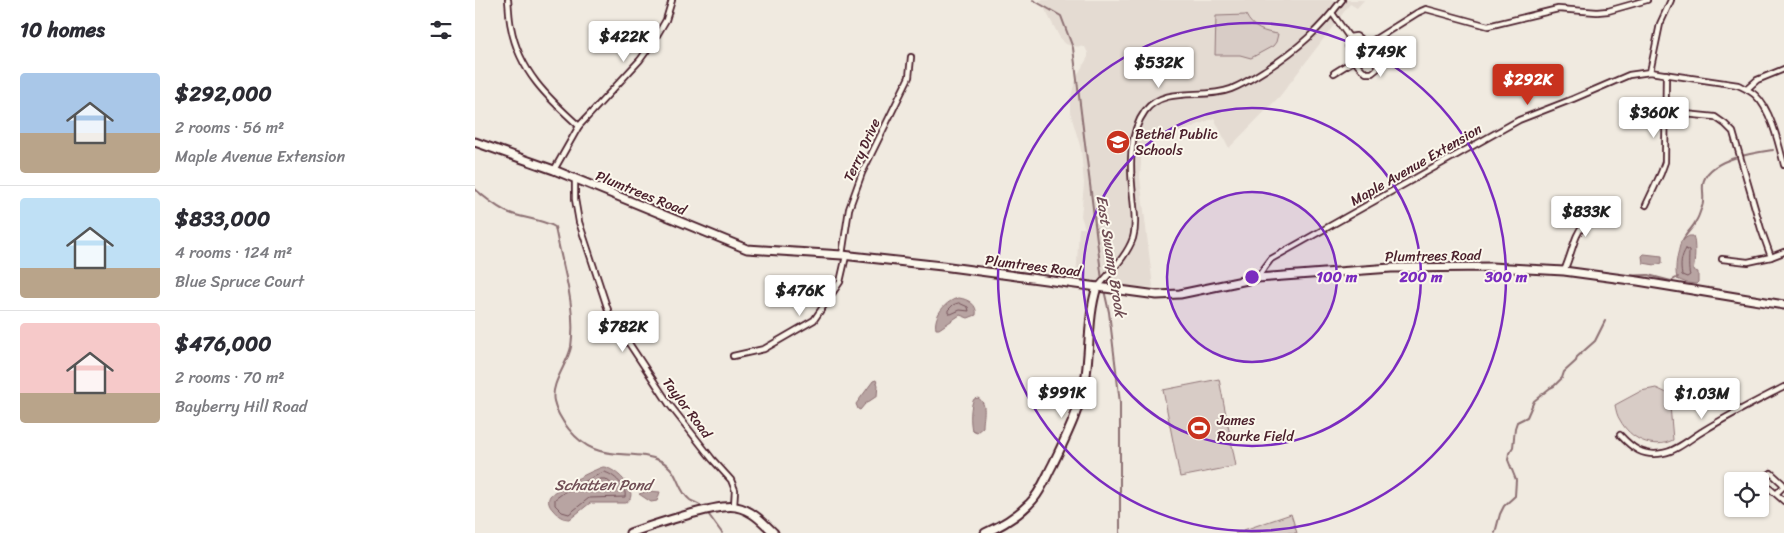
<!DOCTYPE html>
<html lang="en">
<head>
<meta charset="utf-8">
<style>
	:root { --surface:#fff; --page:#f7f7f7; --text:#2b2b33; --muted:#7c7c81; --line:#e1e1e2; --accent:#c8321e }
	body { margin:0; font-family:Sriracha,sans-serif; background:var(--page); color:var(--text); height:100vh; display:flex; flex-direction:column; font-size:19px; white-space:nowrap }
	* { box-sizing:border-box; margin:0 }
	p { font-size:16px; color:var(--muted) }
	.icon { flex:none; width:28px; height:28px; fill:none; stroke:currentColor; stroke-width:2; stroke-linecap:round; stroke-linejoin:round }
	.map { position:relative; flex:1; overflow:hidden }
	.details { display:flex; flex-direction:column; background:var(--surface); width:475px }
	.details>* { flex:none }
	.tools { position:absolute; left:1249px; top:472px; display:grid; gap:10px }
	.tools a { display:grid; place-items:center; width:45px; height:45px; border-radius:5px; background:var(--surface); box-shadow:0 1px 4px #0004; font-size:25px }
	.price { position:absolute; translate:-50% -42px; padding:0 11px; border-radius:5px; background:#fff; color:#222; font-size:16px; line-height:32px; filter:drop-shadow(0 1px 2px #0008) }
	.price::after { content:''; position:absolute; left:50%; top:30px; width:15px; height:11px; margin-left:-8px; background:inherit; clip-path:polygon(0 0,100% 0,50% 100%) }
	.price.on { background:var(--accent); color:#fff }
	ul { padding:0; list-style:none }
	li { display:flex; align-items:center; gap:15px; height:125px; padding:0 20px }
	li+li { border-top:1px solid var(--line) }
	li span { display:grid; place-items:center; flex:none; width:140px; height:100px; border-radius:5px; color:#555 }
	li>.icon { margin-inline-start:auto }
	span .icon { width:60px; height:60px; fill:#fffc; stroke-width:1 }
	li b { font-size:21px }
	h2 { display:flex; justify-content:space-between; align-items:center; height:60px; padding:0 20px; font-size:21px }
	main { display:flex; flex:1; min-height:0 }
	.map>svg:first-child { display:block }
</style>
</head>
<body>
<main>
<section class="details">
<h2>10 homes<svg class="icon" aria-label="filters" viewBox="0 0 24 24"><path d="M4 7h16M4 17h16"/><circle cx="9" cy="7" r="2"/><circle cx="15" cy="17" r="2"/></svg></h2>
<ul>
<li><span style="background:linear-gradient(#a9c7e8 60%,#b9a48a 0)"><svg class="icon" aria-label="home" viewBox="0 0 24 24"><path d="M3 11l9-7 9 7M6 9v11h12V9"/></svg></span><div><b>$292,000</b><p>2 rooms · 56 m²</p><p>Maple Avenue Extension</p></div></li>
<li><span style="background:linear-gradient(#bfe0f5 70%,#b9a48a 0)"><svg class="icon" aria-label="home" viewBox="0 0 24 24"><path d="M3 11l9-7 9 7M6 9v11h12V9"/></svg></span><div><b>$833,000</b><p>4 rooms · 124 m²</p><p>Blue Spruce Court</p></div></li>
<li><span style="background:linear-gradient(#f6c9c9 70%,#b9a48a 0)"><svg class="icon" aria-label="home" viewBox="0 0 24 24"><path d="M3 11l9-7 9 7M6 9v11h12V9"/></svg></span><div><b>$476,000</b><p>2 rooms · 70 m²</p><p>Bayberry Hill Road</p></div></li>
</ul>
</section>
<div class="map">
<svg width="1309" height="533" viewBox="0 0 1309 533">
	<rect width="100%" height="100%" fill="#f0eae0"/>
	<filter id="ink" filterUnits="userSpaceOnUse"><feTurbulence type="fractalNoise" baseFrequency=".02" numOctaves="2"/><feDisplacementMap in="SourceGraphic" scale="10" xChannelSelector="R" yChannelSelector="G"/><feConvolveMatrix kernelMatrix="1 2 1 2 8 2 1 2 1" color-interpolation-filters="sRGB"/></filter>
	<g filter="url(#ink)">
		<path fill="#e4dbd2" d="M 565,0 L 889,0 L 882,8 L 875,4 L 805,96 L 754,148 L 739,118 L 667,148 L 665,177 L 678,287 L 657,287 L 601,280 L 604,228 L 610,228 L 606,216 L 609,184 L 606,149 L 595,112 L 595,101 L 599,85 L 603,74 L 613,57 L 613,53 L 610,47 L 596,46 L 591,44 L 585,38 Z"/>
		<g fill="#d8ccc6" stroke="#917678">
			<path d="M 771,15 C 778,29 789,32 803,34 L 801,42 L 798,46 L 776,58 L 765,55 L 740,55 L 741,16 Z"/>
			<path d="M 744,379 L 761,466 L 705,477 L 688,390 Z"/>
			<path d="M 1181,388 L 1194,394 L 1198,440 C 1178,450 1155,439 1145,420 C 1142,416 1141,410 1140,405 L 1166,391 Z"/>
			<path d="M 816,514 L 822,533 L 760,533 Z"/>
		</g>
		<g fill="#b8a4a2" stroke="#8c6f72">
			<path d="M 1214,236 L 1218,236 C 1221,241 1220,265 1218,270 L 1223,272 L 1223,282 L 1221,284 L 1212,283 L 1202,279 C 1199,265 1203,254 1206,241 Z"/>
			<path d="M 1169,254 L 1187,256 L 1187,263 L 1180,265 L 1168,263 L 1167,256 Z"/>
			<path d="M 484,298 C 493,299 503,305 501,315 L 493,318 L 485,315 L 464,329 L 461,329 C 458,316 471,300 484,298 Z"/>
			<path d="M 401,380 L 403,385 L 402,396 L 390,404 L 385,410 L 383,409 L 381,404 L 398,381 Z"/>
			<path d="M 503,398 C 513,404 508,416 508,427 L 502,432 L 497,430 C 495,423 495,405 499,399 Z"/>
			<path d="M 128,467 C 140,467 167,493 151,503 L 115,503 L 95,519 C 87,519 83,516 78,510 C 74,506 72,501 75,496 C 80,489 120,469 128,467 Z"/>
			<path d="M 173,491 L 185,492 L 182,501 L 176,502 L 164,494 Z"/>
		</g>
		<g fill="none" stroke-linecap="round" stroke-linejoin="round">
			<g stroke="#76545b" stroke-width="1">
				<path d="M 1211,249 L 1214,251 C 1214,257 1213,271 1215,275 L 1212,277 L 1207,275 C 1205,266 1206,256 1211,249 Z"/>
				<path d="M 484,303 L 493,307 L 494,311 L 485,310 L 476,314 L 473,313 L 473,310 L 478,305 Z"/>
				<path d="M 129,472 C 139,474 152,487 150,497 L 114,498 L 94,514 L 87,512 L 80,505 L 80,499 L 91,491 Z"/>
				<path d="M 126,479 L 131,479 L 140,487 L 140,490 L 111,491 L 112,487 Z"/>
			</g>
			<g stroke="#8c6f72" stroke-width="2">
				<path d="M 558,0 L 586,16 L 598,48 L 627,280"/>
				<path d="M 0,189 C 9,197 19,205 30,211 C 46,219 64,218 80,227 C 87,266 102,306 96,347 C 93,363 75,384 79,401 C 83,419 101,442 119,449 C 140,458 166,451 186,461 C 205,471 201,489 215,500 C 218,502 222,503 225,505"/>
				<path d="M 1208,240 C 1211,233 1218,228 1221,221 C 1224,217 1225,211 1227,207 C 1230,198 1227,192 1228,184 C 1232,159 1278,153 1298,150"/>
				<path d="M 1148,276 L 1173,275 L 1196,281 L 1203,277"/>
				<path d="M 629,290 L 634,312 L 645,403 L 645,533"/>
				<path d="M 234,515 L 247,533"/>
				<path d="M 1020,533 L 1025,514 L 1029,506 L 1040,496 L 1041,480 L 1033,460 L 1034,453 L 1038,447 L 1040,428 L 1042,422 L 1052,417 L 1059,401 L 1075,388 L 1079,386 L 1087,378 L 1089,372 L 1101,361 L 1102,357 L 1120,341 L 1130,321"/>
			</g>
			<g stroke="#4a1f2b" stroke-width="8">
				<g id="street">
					<path d="M 33,0 C 34,9 34,19 36,27 C 44,71 73,98 104,126"/>
					<path d="M 857,13 L 874,37 C 870,50 881,65 891,73 L 897,73 L 902,69 C 903,57 891,42 881,36 L 874,37"/>
					<path d="M 891,45 L 942,13 L 951,9 L 1013,26 L 1083,9 L 1122,12 L 1133,11 L 1172,0"/>
					<path d="M 1175,72 L 1185,24 L 1196,0"/>
					<path d="M 859,73 L 880,60"/>
					<path d="M 1272,89 L 1282,80 L 1309,69"/>
					<path d="M 1190,112 L 1240,117 L 1250,124 L 1258,132 L 1286,229 L 1296,257"/>
					<path d="M 79,170 L 104,126 L 165,60 L 178,42 L 191,20 L 197,0"/>
					<path d="M 100,180 L 100,199 L 104,222 L 134,313 L 194,404 L 237,459 L 256,480 L 260,490 L 259,506"/>
					<path d="M 1171,205 L 1186,173 L 1190,162 L 1191,74"/>
					<path d="M 367,255 L 374,209 L 387,173 L 434,77 L 436,57"/>
					<path d="M 1247,259 L 1273,262 L 1296,257 L 1309,252"/>
					<path d="M 1089,271 C 1104,236 1097,221 1140,209"/>
					<path d="M 782,278 L 796,259 L 1044,120 L 1098,99 L 1154,75 L 1175,72 L 1263,85 C 1269,88 1276,91 1280,95 C 1296,109 1304,145 1309,165"/>
					<path d="M 623,287 C 635,272 652,256 658,238 C 662,224 659,210 658,196 C 655,169 653,134 670,111 C 690,85 728,100 756,89 C 769,84 781,76 792,69 C 823,49 845,29 867,0"/>
					<path d="M 258,356 L 289,349 L 339,320 L 365,282 L 371,256"/>
					<path d="M 1145,435 C 1157,448 1168,457 1188,453 C 1202,451 1216,438 1228,431 C 1254,415 1282,401 1309,387"/>
					<path d="M 1302,493 L 1308,487 L 1308,484 L 1296,473 L 1286,481 L 1309,501"/>
				</g>
			</g>
			<g stroke="#4a1f2b" stroke-width="11">
				<g id="secondary">
					<path d="M 0,142 L 79,170 L 272,249 L 367,255 L 467,266 L 682,295 L 705,294 L 782,278 L 916,268 L 1016,267 L 1089,271 L 1163,281 L 1309,305"/>
					<path d="M 155,533 C 175,526 243,503 261,507 C 277,510 288,522 299,533"/>
					<path d="M 510,533 C 526,526 541,517 554,504 C 565,494 571,477 578,464 C 592,435 606,407 611,375 C 615,346 613,315 622,287"/>
				</g>
			</g>
			<use href="#street" stroke="#fbf7ec" stroke-width="4.5"/>
			<use href="#secondary" stroke="#fbf7ec" stroke-width="7"/>
		</g>
	</g>
	<circle cx="777" cy="277" r="85" fill="#7b2cbf" fill-opacity=".12"/>
	<g fill="none" stroke="#7b2cbf" stroke-width="2.5">
		<circle cx="777" cy="277" r="85"/>
		<circle cx="777" cy="277" r="169"/>
		<circle cx="777" cy="277" r="254"/>
	</g>
	<defs>
		<g id="school-disc" transform="scale(1.25)"><circle r="9.5" fill="#c8321e" stroke="#fbf7ec"/><path d="M0-5L7-2L0 1L-7-2ZM-4 1L0 2.5L4 1V4Q0 6-4 4Z" fill="#fff"/></g>
		<g id="stadium-disc" transform="scale(1.25)"><circle r="9.5" fill="#c8321e" stroke="#fbf7ec"/><path d="M0-5a6.5 5 0 1 0 0 10a6.5 5 0 1 0 0-10ZM-3.5-1.8h7v3.6h-7Z" fill="#fff"/></g>
	</defs>
	<g fill-rule="evenodd">
		<use href="#school-disc" x="643" y="142"/>
		<use href="#stadium-disc" x="724" y="428"/>
	</g>
	<g text-anchor="middle" dominant-baseline="central" stroke-width="4" stroke-linejoin="round" paint-order="stroke">
		<g font-size="14" fill="#4a1f2b" stroke="#fbf7ec" text-anchor="start">
			<text x="660" y="134">Bethel Public<tspan x="660" dy="16">Schools</tspan></text>
			<text x="742" y="420">James<tspan x="742" dy="16">Rourke Field</tspan></text>
		</g>
		<g font-size="14" fill="#4a1f2b" stroke="#fbf7ec">
			<text transform="translate(387 150) rotate(-65)">Terry Drive</text>
			<text transform="translate(941 165) rotate(-30)">Maple Avenue Extension</text>
			<text transform="translate(166 193) rotate(22)">Plumtrees Road</text>
			<text transform="translate(958 256) rotate(-1)">Plumtrees Road</text>
			<text transform="translate(558 266) rotate(7)">Plumtrees Road</text>
			<text transform="translate(212 408) rotate(53)">Taylor Road</text>
		</g>
		<g font-size="15" font-style="italic" fill="#704e55" stroke="#fbf7ec">
			<text transform="translate(636 256) rotate(81)">East Swamp Brook</text>
			<text x="128" y="485">Schatten Pond</text>
		</g>
	</g>
	<circle cx="777" cy="277" r="8" fill="#7b2cbf" stroke="#fbf7ec" stroke-width="2.5"/>
	<g font-size="15" text-anchor="middle" font-weight="bold" fill="#7b2cbf" stroke="#fbf7ec" stroke-width="4" stroke-linejoin="round" paint-order="stroke">
		<text x="862" y="282">100 m</text>
		<text x="946" y="282">200 m</text>
		<text x="1031" y="282">300 m</text>
	</g>
</svg>
<div class="tools">
<a><svg class="icon" aria-label="locate" viewBox="0 0 24 24"><circle cx="12" cy="12" r="6"/><path d="M12 2v4M12 18v4M2 12h4M18 12h4"/></svg></a>
</div>
<b class="price" style="left:149px;top:63px">$422K</b>
<b class="price" style="left:906px;top:78px">$749K</b>
<b class="price" style="left:684px;top:89px">$532K</b>
<b class="price on" style="left:1053px;top:106px">$292K</b>
<b class="price" style="left:1179px;top:139px">$360K</b>
<b class="price" style="left:1111px;top:238px">$833K</b>
<b class="price" style="left:325px;top:317px">$476K</b>
<b class="price" style="left:148px;top:353px">$782K</b>
<b class="price" style="left:587px;top:419px">$991K</b>
<b class="price" style="left:1227px;top:420px">$1.03M</b>
</div>
</main>
</body>
</html>
